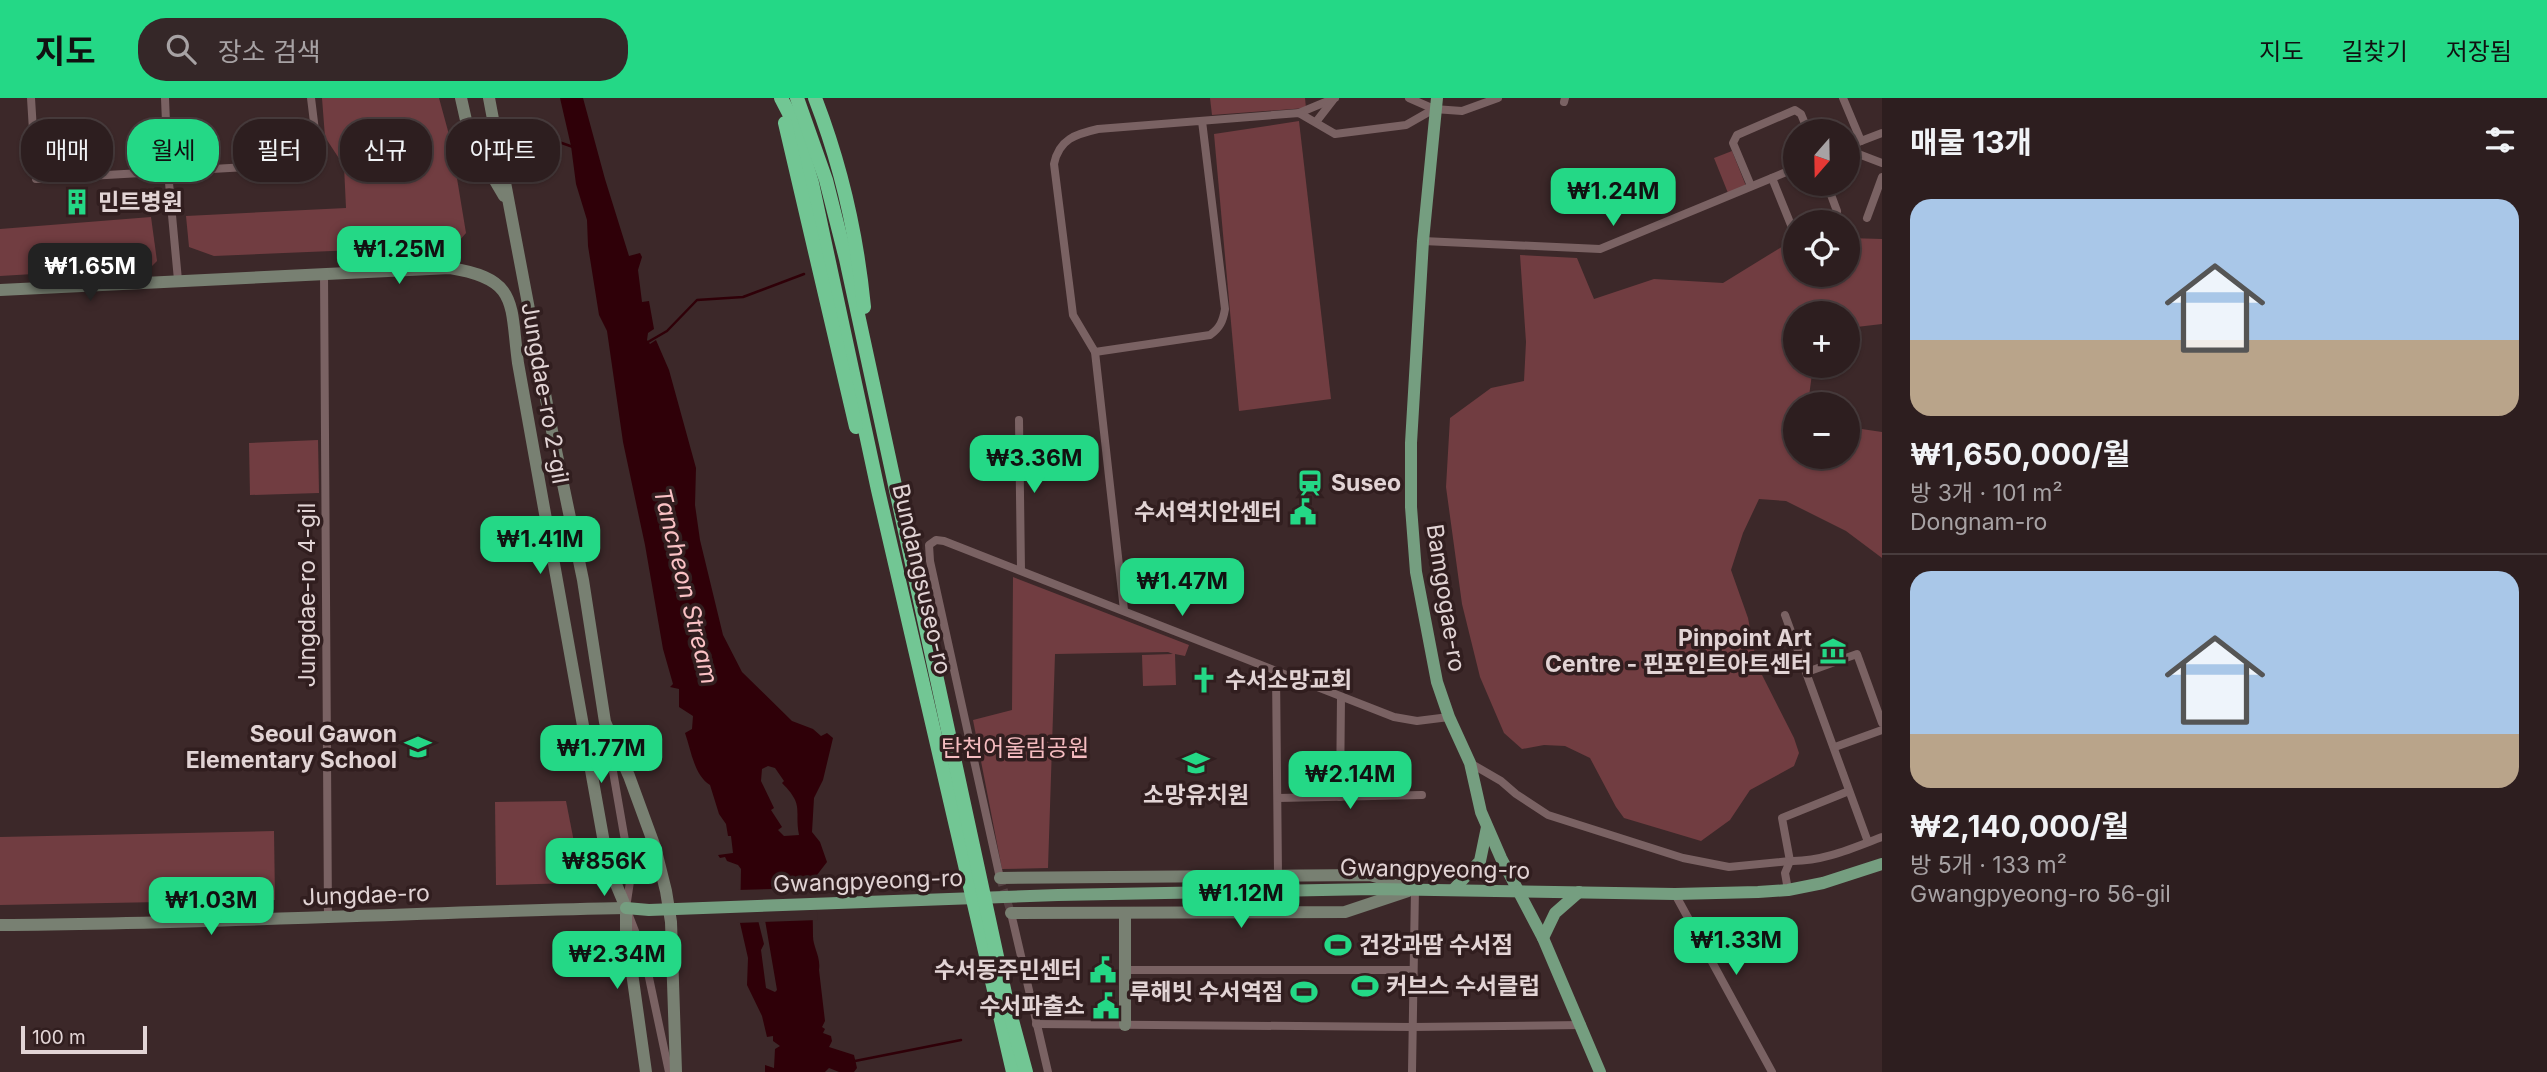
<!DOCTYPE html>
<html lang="ko">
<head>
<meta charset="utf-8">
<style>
	:root { --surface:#2d1e1f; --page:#352728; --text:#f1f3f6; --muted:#a7a2a4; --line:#483c3d; --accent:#24d886 }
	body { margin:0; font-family:Inter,"Noto Sans KR",sans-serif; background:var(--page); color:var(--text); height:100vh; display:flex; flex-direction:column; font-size:26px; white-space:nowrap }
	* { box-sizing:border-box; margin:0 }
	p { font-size:23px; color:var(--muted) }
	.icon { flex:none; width:38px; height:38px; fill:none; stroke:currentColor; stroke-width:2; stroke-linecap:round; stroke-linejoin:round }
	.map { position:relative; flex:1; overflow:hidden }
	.panel { display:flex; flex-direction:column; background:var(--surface); width:665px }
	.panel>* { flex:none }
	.banner { position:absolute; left:21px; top:21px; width:665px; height:63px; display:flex; gap:14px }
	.needle { width:46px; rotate:200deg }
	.controls { position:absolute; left:1783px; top:21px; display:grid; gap:14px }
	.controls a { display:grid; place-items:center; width:77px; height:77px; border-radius:50%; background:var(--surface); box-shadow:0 2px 5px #0004,0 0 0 2px var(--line); font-size:35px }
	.scale { position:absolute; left:21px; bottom:18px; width:126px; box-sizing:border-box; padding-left:7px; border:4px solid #e2d4d5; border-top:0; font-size:19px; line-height:24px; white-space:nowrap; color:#e2d4d5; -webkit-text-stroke:5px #311e1f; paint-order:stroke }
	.price { position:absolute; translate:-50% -60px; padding:0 16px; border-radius:14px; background:var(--accent); color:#111; font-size:23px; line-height:46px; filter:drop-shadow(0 2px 4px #0008) }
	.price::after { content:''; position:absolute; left:50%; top:42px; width:21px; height:16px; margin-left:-10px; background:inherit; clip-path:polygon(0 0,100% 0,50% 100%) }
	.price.on { background:#222; color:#fff }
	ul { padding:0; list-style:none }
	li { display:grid; align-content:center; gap:14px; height:371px; padding:0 28px }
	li+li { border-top:2px solid var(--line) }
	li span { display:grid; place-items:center; height:217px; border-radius:21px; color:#555 }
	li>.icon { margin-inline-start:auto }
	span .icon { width:126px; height:126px; fill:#fffc; stroke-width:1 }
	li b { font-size:30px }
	h2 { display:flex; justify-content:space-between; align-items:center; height:84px; padding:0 28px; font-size:30px }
	.pill { padding:0 24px; border-radius:28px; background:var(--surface); box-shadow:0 2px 5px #0004,0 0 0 2px var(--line); font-size:24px; line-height:63px }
	.pill.on { background:var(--accent); color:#111 }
	header { display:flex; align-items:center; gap:42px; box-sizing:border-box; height:98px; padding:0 35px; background:var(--accent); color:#111 }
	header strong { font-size:33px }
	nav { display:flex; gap:38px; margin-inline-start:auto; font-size:24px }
	.search { width:490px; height:63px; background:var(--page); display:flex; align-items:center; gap:18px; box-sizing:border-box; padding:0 24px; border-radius:28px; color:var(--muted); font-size:26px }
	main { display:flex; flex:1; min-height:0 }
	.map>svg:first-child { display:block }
</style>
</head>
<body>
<header>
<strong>지도</strong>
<div class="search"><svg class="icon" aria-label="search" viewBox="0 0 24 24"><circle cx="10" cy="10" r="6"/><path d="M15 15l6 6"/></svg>장소 검색</div>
<nav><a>지도</a><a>길찾기</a><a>저장됨</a></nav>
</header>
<main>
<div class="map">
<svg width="1882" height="974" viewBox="0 0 1882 974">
	<rect width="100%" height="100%" fill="#3c2829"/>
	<g fill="#713d41">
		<path d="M 322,0 L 439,0 L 451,44 L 466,135 L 459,143 L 399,146 L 380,151 L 214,158 L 189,149 L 186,118 L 346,110 L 344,68 L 325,39 Z"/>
		<path d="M 1210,0 L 1305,0 L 1306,10 L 1212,17 Z"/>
		<path d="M 1299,23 L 1331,301 L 1239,313 L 1214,36 Z"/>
		<path d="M 1732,53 L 1746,88 L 1728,95 L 1714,60 Z"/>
		<path d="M 151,119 L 157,163 L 151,169 L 0,178 L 0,131 Z"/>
		<path d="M 1848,140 L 1882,141 L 1882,226 L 1848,230 L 1848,215 L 1796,215 L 1796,268 L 1813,268 L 1808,306 L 1796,306 L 1796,359 L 1848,359 L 1848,329 L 1882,334 L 1882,460 L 1846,433 L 1786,403 L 1759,401 L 1743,435 L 1731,472 L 1748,520 L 1757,567 L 1794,640 L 1799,655 L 1794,668 L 1750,692 L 1730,722 L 1701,743 L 1624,720 L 1616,709 L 1590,660 L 1565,648 L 1544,647 L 1522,651 L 1504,635 L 1480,579 L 1462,506 L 1446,389 L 1450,320 L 1491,290 L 1524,283 L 1526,244 L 1520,157 L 1577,160 L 1594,201 L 1654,181 L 1723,185 L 1788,145 L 1795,144 L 1796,177 L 1848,177 Z"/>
		<path d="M 318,342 L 319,395 L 250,397 L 249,345 Z"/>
		<path d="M 1013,479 L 1189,547 L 1185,558 L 1175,556 L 1176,587 L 1143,588 L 1142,557 L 1173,556 L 1168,554 L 1055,556 L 1048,770 L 1002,771 L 973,622 L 1012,612 Z"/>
		<path d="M 566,703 L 581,780 L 577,785 L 496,787 L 495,704 Z"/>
		<path d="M 274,733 L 275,802 L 0,807 L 0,739 Z"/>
	</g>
	<path fill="#2f0008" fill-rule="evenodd" d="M 560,0 L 583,0 L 605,81 L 629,158 L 640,155 L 642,159 L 638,172 L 642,204 L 649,203 L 654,231 L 648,235 L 647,242 L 650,246 L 656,242 L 669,272 L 696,370 L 695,407 L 700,442 L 723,537 L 742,574 L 792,623 L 813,631 L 821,638 L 827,635 L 833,640 L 823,682 L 814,700 L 812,734 L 820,744 L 827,764 L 810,786 C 812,804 813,820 813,838 C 813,849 821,859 819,872 L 825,923 L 822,929 L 825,931 L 823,935 L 831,938 L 832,943 L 829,949 L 854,957 L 857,970 L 854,974 L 839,974 L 829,970 L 825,974 L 765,974 L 765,967 L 774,970 L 775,951 L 780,948 L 773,943 L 773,938 L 767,939 L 762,918 L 747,887 L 748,860 L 740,825 L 741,771 L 738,767 L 727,763 L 725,759 L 720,760 L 718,757 L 733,755 L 731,738 L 728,738 L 726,726 L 719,716 L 710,687 C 694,677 691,652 685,635 L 692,631 L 693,618 L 679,609 L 679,591 L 670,589 L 673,586 L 663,551 L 645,447 L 623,344 L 607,233 L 599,217 L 588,148 L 587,122 L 576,86 L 571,48 ZM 768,668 L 775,670 L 784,683 L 782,685 C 805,708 794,712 799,737 L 784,738 L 778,732 L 782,729 L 771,712 L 774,710 L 761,683 L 762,671 ZM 758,822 L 765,822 L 777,892 L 775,894 L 766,890 L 761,852 L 764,846 Z"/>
	<path fill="#3c2829" d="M 814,790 L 818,822 L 737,825 L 737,792 Z"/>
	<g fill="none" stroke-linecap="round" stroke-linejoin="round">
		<g stroke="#2f0008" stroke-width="2.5">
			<path d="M 514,28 L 573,49"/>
			<path d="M 648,244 L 667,233 L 697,202 L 743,199 L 804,176"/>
			<path d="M 855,963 L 961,942"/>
		</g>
		<path stroke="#554243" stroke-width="8" stroke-dasharray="8 4" stroke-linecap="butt" d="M 1000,780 L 1011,815"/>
		<g stroke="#7a6263" stroke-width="8">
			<path d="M 31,0 L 36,81 L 319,65 L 311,0"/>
			<path d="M 165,0 L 168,74 L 178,182"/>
			<path d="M 1409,0 L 1434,11 L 1462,13 L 1498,0"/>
			<path d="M 1843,0 L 1861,43"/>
			<path d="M 1564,4 L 1565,0"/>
			<path d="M 1299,15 L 1335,0"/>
			<path d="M 1202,23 L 1225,211 C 1223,223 1220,230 1210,237 L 1095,254 L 1073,217 L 1054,66 C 1059,41 1076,36 1098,31 L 1299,15 L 1335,36 L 1406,27 L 1434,11"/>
			<path d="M 1316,24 L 1333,2"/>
			<path d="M 1848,48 L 1882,35"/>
			<path d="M 1848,52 L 1882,65"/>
			<path d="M 1772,80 L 1791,127"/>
			<path d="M 1827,86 L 1837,113"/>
			<path d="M 1751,88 L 1733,45 L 1737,37 L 1795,12 L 1801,16 L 1808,33"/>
			<path d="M 1867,120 L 1882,79"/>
			<path d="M 1423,143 L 1600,151 L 1796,70"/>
			<path d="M 324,175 L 328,820"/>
			<path d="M 1095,254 L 1124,512"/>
			<path d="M 1019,322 L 1021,472"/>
			<path d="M 1785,517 L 1868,744"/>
			<path d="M 1276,574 L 1278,776"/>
			<path d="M 1807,574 L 1857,556 L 1882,625"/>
			<path d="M 607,639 L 631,777 L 626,810 L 644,856 L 669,974"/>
			<path d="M 1835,649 L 1882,632"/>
			<path d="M 1470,665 L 1501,683 L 1516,696 L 1548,717 L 1683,760 L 1729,769 L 1790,763 L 1782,720 L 1849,693"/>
			<path d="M 1340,699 L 1341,599"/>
			<path d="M 1278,700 L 1422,697"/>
			<path d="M 1000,780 L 930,463 L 929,447 L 936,442 L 944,443 L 1394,619 L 1417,623 L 1449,619"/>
			<path d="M 1788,792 L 1785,775 L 1790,763 C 1822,764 1853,750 1882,739"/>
			<path d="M 1675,796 L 1772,974"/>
			<path d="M 1011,815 L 1048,974"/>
			<path d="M 1125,872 L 1412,872"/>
			<path d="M 1036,926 L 1412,929 L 1582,927"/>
			<path d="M 1412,974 L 1415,790"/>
		</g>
		<g stroke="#788072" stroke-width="12">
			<path d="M 461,0 L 470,40 L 504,98"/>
			<path d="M 489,0 L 553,338 L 583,482 L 605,624 L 629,678 L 655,749 L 666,793 L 671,824 L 676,974"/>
			<path d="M 0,192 L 450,170 C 519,181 510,205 518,265 L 608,767 L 626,810 L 626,832 L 646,974"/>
			<path d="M 608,767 L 630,769"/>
			<path d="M 1000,780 L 1370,777 L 1412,789"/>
			<path d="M 1011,815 L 1345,814 L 1408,793"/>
			<path d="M 0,827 C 209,826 418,814 626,810"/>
			<path d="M 1125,927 L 1125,816"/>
		</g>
		<g stroke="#759e80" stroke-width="12">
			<path d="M 1437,0 L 1423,143 L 1411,345 L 1411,409 L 1416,474 L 1437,584 L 1449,619 L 1470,665 L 1481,714 L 1501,760 L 1543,840 L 1600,974"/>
			<path d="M 1454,791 L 1480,763 L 1487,729"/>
			<path d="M 626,810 L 649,812 L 1058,797 L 1374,791 L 1675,796 L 1758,794 L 1788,792 L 1823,785 L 1882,766"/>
			<path d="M 1543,840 L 1555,815 L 1579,794"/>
		</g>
		<g stroke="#72c694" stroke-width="14">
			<path d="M 781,0 L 794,25 L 812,85 L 878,392 L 1013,974"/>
			<path d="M 797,0 L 826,82 L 846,161 L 1006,900 L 1026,974"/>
			<path d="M 815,0 C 841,67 857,137 864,209"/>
			<path d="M 785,25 L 856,329"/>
		</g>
	</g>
	<defs>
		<g id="building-bare" transform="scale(2.1)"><path d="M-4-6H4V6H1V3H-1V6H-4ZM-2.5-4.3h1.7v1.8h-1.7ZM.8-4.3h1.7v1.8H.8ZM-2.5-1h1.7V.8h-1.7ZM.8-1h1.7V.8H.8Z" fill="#24d886" stroke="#311e1f" stroke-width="2.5" paint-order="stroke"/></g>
		<g id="station-bare" transform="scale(2.1)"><path d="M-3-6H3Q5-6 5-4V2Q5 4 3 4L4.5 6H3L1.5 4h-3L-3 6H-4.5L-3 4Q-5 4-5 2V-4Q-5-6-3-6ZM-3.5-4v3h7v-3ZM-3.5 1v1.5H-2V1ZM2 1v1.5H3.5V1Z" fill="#24d886" stroke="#311e1f" stroke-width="2.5" paint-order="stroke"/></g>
		<g id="civic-bare" transform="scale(2.1)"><path d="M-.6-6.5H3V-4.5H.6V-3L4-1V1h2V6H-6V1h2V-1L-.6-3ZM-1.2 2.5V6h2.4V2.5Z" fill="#24d886" stroke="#311e1f" stroke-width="2.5" paint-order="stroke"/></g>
		<g id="museum-bare" transform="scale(2.1)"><path d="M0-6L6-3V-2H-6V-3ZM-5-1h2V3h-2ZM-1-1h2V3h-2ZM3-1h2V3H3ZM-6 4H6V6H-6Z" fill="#24d886" stroke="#311e1f" stroke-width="2.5" paint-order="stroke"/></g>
		<g id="church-bare" transform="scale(2.1)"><path d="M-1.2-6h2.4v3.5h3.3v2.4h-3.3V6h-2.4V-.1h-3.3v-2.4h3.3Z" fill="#24d886" stroke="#311e1f" stroke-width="2.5" paint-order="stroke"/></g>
		<g id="school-bare" transform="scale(2.1)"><path d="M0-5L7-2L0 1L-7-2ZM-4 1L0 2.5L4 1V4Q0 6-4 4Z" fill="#24d886" stroke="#311e1f" stroke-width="2.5" paint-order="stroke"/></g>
		<g id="stadium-bare" transform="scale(2.1)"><path d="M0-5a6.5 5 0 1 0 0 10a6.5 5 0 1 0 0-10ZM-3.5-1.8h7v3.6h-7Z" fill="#24d886" stroke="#311e1f" stroke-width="2.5" paint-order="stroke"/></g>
	</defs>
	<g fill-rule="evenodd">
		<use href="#building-bare" x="77" y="104"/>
		<use href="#station-bare" x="1310" y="385"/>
		<use href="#civic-bare" x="1303" y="414"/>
		<use href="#museum-bare" x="1833" y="553"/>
		<use href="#church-bare" x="1204" y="582"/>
		<use href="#school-bare" x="418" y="649"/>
		<use href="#school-bare" x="1196" y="665"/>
		<use href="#stadium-bare" x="1338" y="847"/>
		<use href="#civic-bare" x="1103" y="872"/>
		<use href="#stadium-bare" x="1365" y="888"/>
		<use href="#stadium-bare" x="1304" y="894"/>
		<use href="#civic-bare" x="1106" y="908"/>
	</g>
	<g text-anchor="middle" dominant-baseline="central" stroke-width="7" stroke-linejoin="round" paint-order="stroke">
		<g font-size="23" font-weight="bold" fill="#e2d4d5" stroke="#311e1f" text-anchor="end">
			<text x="98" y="104" text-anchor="start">민트병원</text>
			<text x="1331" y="385" text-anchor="start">Suseo</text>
			<text x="1282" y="414">수서역치안센터</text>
			<text x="1812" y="540">Pinpoint Art<tspan x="1812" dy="26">Centre - 핀포인트아트센터</tspan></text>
			<text x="1225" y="582" text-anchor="start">수서소망교회</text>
			<text x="397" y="636">Seoul Gawon<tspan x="397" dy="26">Elementary School</tspan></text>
			<text x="1196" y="697" text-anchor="middle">소망유치원</text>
			<text x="1359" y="847" text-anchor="start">건강과땀 수서점</text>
			<text x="1082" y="872">수서동주민센터</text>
			<text x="1386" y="888" text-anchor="start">커브스 수서클럽</text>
			<text x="1283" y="894">루해빗 수서역점</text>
			<text x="1085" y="908">수서파출소</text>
		</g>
		<g font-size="23" fill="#e2d4d5" stroke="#311e1f">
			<text transform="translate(545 295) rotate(80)">Jungdae-ro 2-gil</text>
			<text transform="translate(922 481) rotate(77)">Bundangsuseo-ro</text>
			<text transform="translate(307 497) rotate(-90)">Jungdae-ro 4-gil</text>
			<text transform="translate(1446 500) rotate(81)">Bamgogae-ro</text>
			<text transform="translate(1435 771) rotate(1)">Gwangpyeong-ro</text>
			<text transform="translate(868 783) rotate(-2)">Gwangpyeong-ro</text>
			<text transform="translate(366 797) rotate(-2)">Jungdae-ro</text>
		</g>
		<g font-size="23" fill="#f5bcc0" stroke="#311e1f">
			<text x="1015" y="650">탄천어울림공원</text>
		</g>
		<g font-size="24" font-style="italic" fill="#fbc2c5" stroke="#311e1f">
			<text transform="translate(686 488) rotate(76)">Tancheon Stream</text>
		</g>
	</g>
</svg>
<div class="controls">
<a><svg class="needle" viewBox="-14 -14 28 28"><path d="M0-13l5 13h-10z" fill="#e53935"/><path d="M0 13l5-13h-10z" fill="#a7a2a4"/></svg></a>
<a><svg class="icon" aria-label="locate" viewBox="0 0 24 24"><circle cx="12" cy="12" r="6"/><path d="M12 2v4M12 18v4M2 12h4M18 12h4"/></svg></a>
<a>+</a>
<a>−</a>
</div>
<div class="scale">100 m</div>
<b class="price" style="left:1613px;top:130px">₩1.24M</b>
<b class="price" style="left:399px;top:188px">₩1.25M</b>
<b class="price on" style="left:90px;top:205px">₩1.65M</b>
<b class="price" style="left:1034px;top:397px">₩3.36M</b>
<b class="price" style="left:540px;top:478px">₩1.41M</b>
<b class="price" style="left:1182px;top:520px">₩1.47M</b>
<b class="price" style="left:601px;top:687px">₩1.77M</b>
<b class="price" style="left:1350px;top:713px">₩2.14M</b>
<b class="price" style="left:604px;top:800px">₩856K</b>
<b class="price" style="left:1241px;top:832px">₩1.12M</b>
<b class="price" style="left:211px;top:839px">₩1.03M</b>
<b class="price" style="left:1736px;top:879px">₩1.33M</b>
<b class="price" style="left:617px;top:893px">₩2.34M</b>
<div class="banner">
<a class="pill">매매</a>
<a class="pill on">월세</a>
<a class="pill">필터</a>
<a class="pill">신규</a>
<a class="pill">아파트</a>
</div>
</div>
<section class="panel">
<h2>매물 13개<svg class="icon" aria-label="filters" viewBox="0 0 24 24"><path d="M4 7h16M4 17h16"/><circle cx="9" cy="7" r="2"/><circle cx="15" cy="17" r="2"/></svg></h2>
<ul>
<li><span style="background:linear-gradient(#a9c7e8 65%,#b9a48a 0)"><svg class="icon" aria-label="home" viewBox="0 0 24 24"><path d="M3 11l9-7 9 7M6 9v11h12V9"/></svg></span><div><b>₩1,650,000/월</b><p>방 3개 · 101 m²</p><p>Dongnam-ro</p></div></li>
<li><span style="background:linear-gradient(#a9c7e8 75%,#b9a48a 0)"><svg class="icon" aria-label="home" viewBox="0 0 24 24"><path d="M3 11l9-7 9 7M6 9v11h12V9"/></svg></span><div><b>₩2,140,000/월</b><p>방 5개 · 133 m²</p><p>Gwangpyeong-ro 56-gil</p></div></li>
</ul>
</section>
</main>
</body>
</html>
